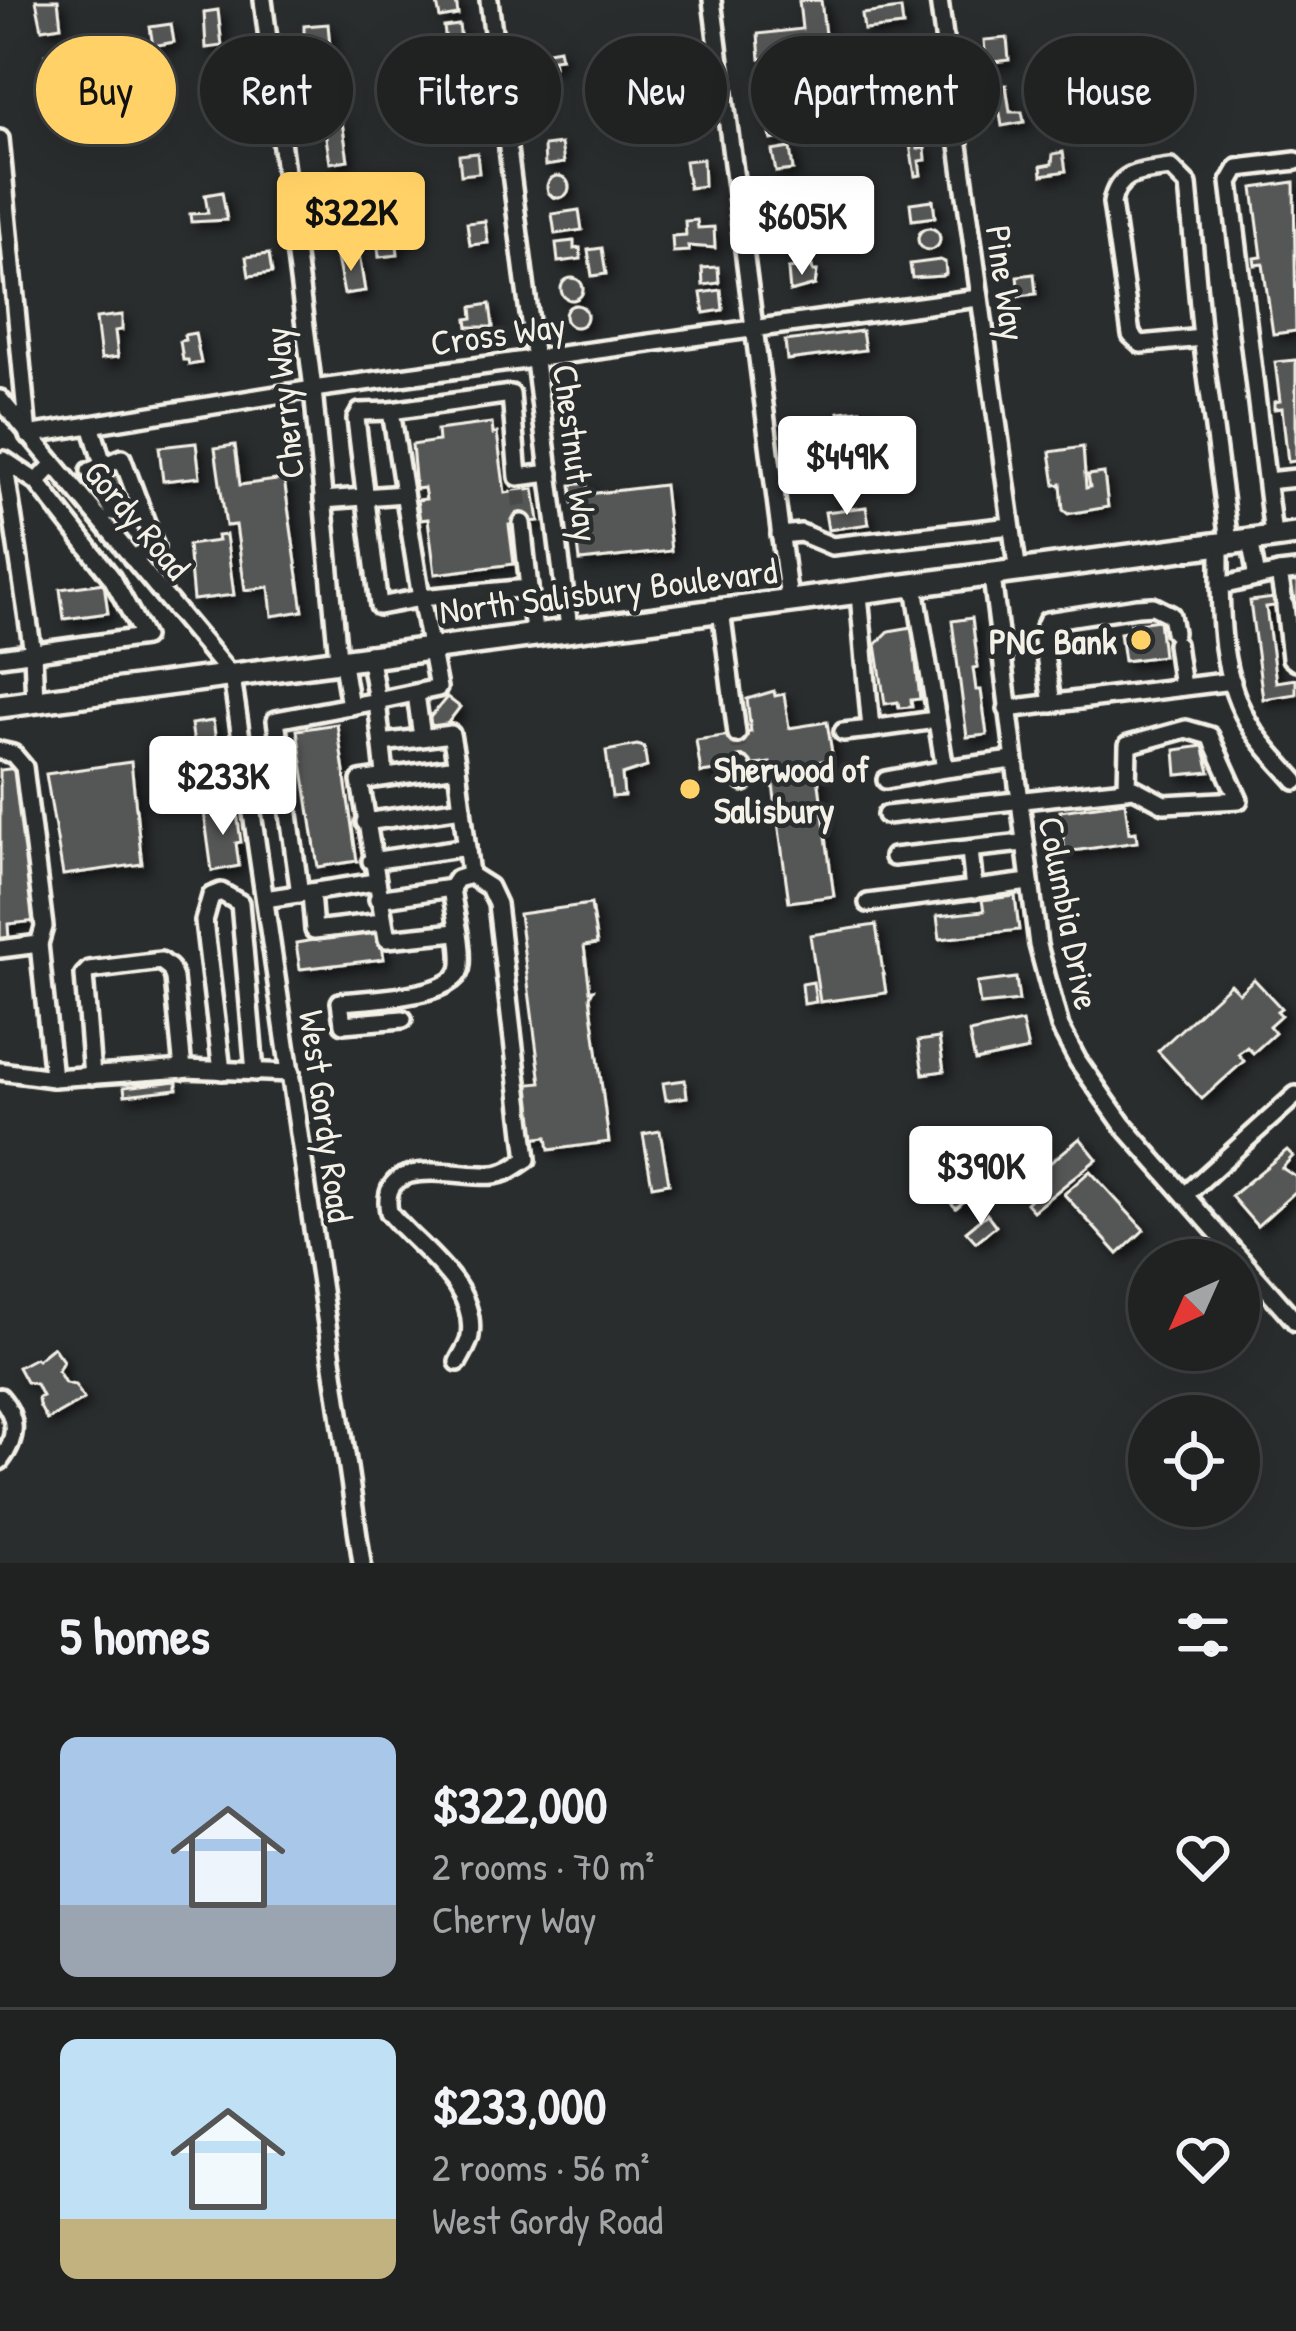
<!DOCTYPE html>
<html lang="en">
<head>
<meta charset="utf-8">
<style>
	:root { --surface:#202222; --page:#2d2f2f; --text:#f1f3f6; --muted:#a2a4a5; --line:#3d3f40; --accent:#ffd166 }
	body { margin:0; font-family:"Patrick Hand",sans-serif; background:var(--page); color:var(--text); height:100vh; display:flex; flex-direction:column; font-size:45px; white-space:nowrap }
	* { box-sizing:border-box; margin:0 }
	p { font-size:39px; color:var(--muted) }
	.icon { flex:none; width:66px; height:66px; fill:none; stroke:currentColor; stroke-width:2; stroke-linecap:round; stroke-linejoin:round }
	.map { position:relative; height:1563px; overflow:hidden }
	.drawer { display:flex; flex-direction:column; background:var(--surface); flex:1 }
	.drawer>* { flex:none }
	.hud { position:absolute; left:36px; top:36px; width:1224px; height:108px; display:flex; gap:24px }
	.needle { width:78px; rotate:225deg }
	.buttons { position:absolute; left:1128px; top:1239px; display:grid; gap:24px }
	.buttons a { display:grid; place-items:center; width:132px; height:132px; border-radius:50%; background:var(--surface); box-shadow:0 12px 48px #0002,0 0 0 3px var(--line); font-size:60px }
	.price { position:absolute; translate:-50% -102px; padding:0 27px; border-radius:12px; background:#fff; color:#222; font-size:39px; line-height:78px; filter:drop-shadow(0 3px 6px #0008) }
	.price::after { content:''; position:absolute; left:50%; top:72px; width:36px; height:27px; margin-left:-18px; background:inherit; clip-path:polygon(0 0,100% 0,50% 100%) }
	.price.active { background:var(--accent); color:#111 }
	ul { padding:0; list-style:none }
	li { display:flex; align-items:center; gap:36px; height:300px; padding:0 60px }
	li+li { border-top:3px solid var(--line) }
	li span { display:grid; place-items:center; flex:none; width:336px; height:240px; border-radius:18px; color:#555 }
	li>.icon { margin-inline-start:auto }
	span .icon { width:144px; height:144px; fill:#fffc; stroke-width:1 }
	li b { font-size:51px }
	h2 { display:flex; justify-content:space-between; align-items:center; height:144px; padding:0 60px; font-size:51px }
	.tag { padding:0 42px; border-radius:54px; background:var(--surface); box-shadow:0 12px 48px #0002,0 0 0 3px var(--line); font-size:42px; line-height:108px }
	.tag.active { background:var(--accent); color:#111 }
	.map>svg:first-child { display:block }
</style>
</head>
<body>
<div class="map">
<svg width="1296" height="1563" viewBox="0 0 1296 1563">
	<defs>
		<filter id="shadow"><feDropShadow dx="5.5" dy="5.5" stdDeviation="6" flood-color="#0009"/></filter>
	</defs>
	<rect width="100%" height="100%" fill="#2a2d2e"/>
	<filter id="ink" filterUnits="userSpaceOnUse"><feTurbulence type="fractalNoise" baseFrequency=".00833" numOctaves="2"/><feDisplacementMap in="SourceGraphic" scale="24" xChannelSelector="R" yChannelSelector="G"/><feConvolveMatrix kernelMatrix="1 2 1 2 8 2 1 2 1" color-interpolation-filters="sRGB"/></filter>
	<g filter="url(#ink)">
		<g fill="#555756" stroke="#f4f1e8" stroke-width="3" filter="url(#shadow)">
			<path d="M 36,0 L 58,0 L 61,26 L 42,29 Z"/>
			<path d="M 456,0 L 458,15 L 440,18 L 437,3 Z"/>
			<path d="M 821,0 L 827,52 L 760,59 L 758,34 L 802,29 L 799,1 Z"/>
			<path d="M 901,9 L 903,26 L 864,30 L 862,14 Z"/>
			<path d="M 218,10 L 222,46 L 206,48 L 204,12 Z"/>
			<path d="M 171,24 L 174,42 L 153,46 L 150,27 Z"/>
			<path d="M 328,24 L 331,57 L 328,62 L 309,64 L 304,51 L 304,26 Z"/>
			<path d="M 459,25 L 462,48 L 447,50 L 444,27 Z"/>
			<path d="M 1007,38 L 1009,60 L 986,63 L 984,40 Z"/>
			<path d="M 559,49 L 561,58 L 553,59 L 554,66 L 528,67 L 526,55 Z"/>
			<path d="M 66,52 L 71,91 L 51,94 L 45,54 Z"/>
			<path d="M 690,61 L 690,65 L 696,64 L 695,80 L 671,83 L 666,72 L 671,71 L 670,63 Z"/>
			<path d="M 470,68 L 471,77 L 426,83 L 425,74 Z"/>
			<path d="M 897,69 L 898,72 L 911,70 L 912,76 L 916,76 L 914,90 L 897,92 L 895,78 L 886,79 L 885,70 Z"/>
			<path d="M 1006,85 L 1010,112 L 1022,112 L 1024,122 L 1002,126 L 1000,113 L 992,110 L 989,87 Z"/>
			<path d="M 472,96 L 475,115 L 449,118 L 451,99 Z"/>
			<circle cx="910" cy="114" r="10"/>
			<path d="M 786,115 L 789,137 L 771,140 L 768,118 Z"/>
			<path d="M 342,122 L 348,160 L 330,163 L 324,125 Z"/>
			<path d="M 561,144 L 564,163 L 545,166 L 544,146 Z"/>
			<path d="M 917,144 L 918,149 L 925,148 L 926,160 L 919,161 L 921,175 L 915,176 L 910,145 Z"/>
			<path d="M 790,148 L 793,170 L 776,172 L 772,151 Z"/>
			<path d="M 1063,152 L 1066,171 L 1042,175 L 1041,166 L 1052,164 L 1053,154 Z"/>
			<path d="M 477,153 L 479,173 L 461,175 L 459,155 Z"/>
			<path d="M 703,159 L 704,186 L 689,188 L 685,161 Z"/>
			<circle cx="558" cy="187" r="11"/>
			<path d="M 1294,182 L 1296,331 L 1273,334 L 1263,264 L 1255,265 L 1254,258 L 1262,257 L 1253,188 Z"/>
			<path d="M 222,192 L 227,220 L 191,222 L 190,214 L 208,213 L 205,195 Z"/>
			<path d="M 808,193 L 812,220 L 793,223 L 790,195 Z"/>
			<path d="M 933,200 L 935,217 L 912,220 L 910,203 Z"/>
			<path d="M 337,208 L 351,209 L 348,227 L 332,229 L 330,212 Z"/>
			<path d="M 579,210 L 582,230 L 555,234 L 552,214 Z"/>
			<path d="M 697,220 L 698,228 L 714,227 L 715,248 L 688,246 L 689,251 L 673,252 L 672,236 L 686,235 L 685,221 Z"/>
			<path d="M 485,221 L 488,243 L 470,245 L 467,223 Z"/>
			<circle cx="929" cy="239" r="11"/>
			<path d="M 396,233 L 398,255 L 379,257 L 377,236 Z"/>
			<path d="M 574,241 L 574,249 L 580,248 L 581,259 L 558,262 L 556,243 Z"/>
			<path d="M 602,248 L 606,274 L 592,276 L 588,250 Z"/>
			<path d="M 269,254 L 272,273 L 249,276 L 246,257 Z"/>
			<path d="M 359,254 L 365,291 L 344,294 L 337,258 Z"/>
			<path d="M 940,260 L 945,262 L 946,274 L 942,276 L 912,278 L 910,264 Z"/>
			<path d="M 812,266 L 813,271 L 817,271 L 815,285 L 790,292 L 788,269 Z"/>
			<path d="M 718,267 L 719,283 L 703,285 L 702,268 Z"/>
			<path d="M 1034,274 L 1036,294 L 1019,296 L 1017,276 Z"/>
			<circle cx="572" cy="289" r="11"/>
			<path d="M 721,290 L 723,310 L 704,313 L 701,293 Z"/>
			<path d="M 490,304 L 493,327 L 468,327 L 467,319 L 473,318 L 472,307 Z"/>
			<circle cx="576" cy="316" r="11"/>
			<path d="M 122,315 L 122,330 L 115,331 L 118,357 L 101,359 L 96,318 Z"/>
			<path d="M 862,331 L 865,350 L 787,360 L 785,341 Z"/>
			<path d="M 195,333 L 201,363 L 189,365 L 188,360 L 183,360 L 180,341 L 185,340 L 184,335 Z"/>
			<path d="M 1296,360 L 1296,461 L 1288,462 L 1282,408 L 1274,409 L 1274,402 L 1280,401 L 1275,362 Z"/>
			<path d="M 860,410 L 867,476 L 846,479 L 844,453 L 839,454 L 839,450 L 843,449 L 839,412 Z"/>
			<path d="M 492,423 L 493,434 L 497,433 L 505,493 L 534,489 L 539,521 L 509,525 L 514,564 L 435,574 L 428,519 L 420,520 L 417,500 L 426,499 L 424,488 L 416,489 L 412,445 L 438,441 L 437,430 Z"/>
			<path d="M 196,443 L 200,477 L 163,481 L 159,447 Z"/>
			<path d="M 235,445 L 240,485 L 284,479 L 303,611 L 272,616 L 269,587 L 245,590 L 236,525 L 226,526 L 215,448 Z"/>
			<path d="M 1083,447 L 1086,488 L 1090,487 L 1088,475 L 1104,473 L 1108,507 L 1068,514 L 1063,510 L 1061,484 L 1055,485 L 1050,452 Z"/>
			<path d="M 118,473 L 127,488 L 112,497 L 103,482 Z"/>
			<path d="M 587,483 L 588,494 L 664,485 L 671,551 L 580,561 L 571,485 Z"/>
			<path d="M 866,507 L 869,524 L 828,530 L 825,512 Z"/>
			<path d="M 226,535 L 234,595 L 193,600 L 188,545 L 218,541 L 217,536 Z"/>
			<path d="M 1295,572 L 1296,624 L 1282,605 L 1266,607 L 1276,682 L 1296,679 L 1296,694 L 1263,699 L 1250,601 L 1291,596 L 1288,578 Z"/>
			<path d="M 104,583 L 108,613 L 64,619 L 60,589 Z"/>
			<path d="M 972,618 L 978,667 L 973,668 L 976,690 L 981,690 L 987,735 L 967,737 L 952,621 Z"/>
			<path d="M 1159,620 L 1163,656 L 1124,661 L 1120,633 L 1131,631 L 1130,624 Z"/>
			<path d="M 912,627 L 920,699 L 911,700 L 912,707 L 899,708 L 898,702 L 885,704 L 876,644 L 889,631 Z"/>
			<path d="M 774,691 L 775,696 L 784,694 L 789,728 L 827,722 L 833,759 L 816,762 L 834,896 L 789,902 L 770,763 L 701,773 L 696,740 L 751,732 L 747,699 Z"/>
			<path d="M 447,697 L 460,707 L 441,732 L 427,721 Z"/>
			<path d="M 213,721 L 222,780 L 200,783 L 191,724 Z"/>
			<path d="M 337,724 L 357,861 L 318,867 L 297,730 Z"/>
			<path d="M 637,745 L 644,747 L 647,767 L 622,775 L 624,796 L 612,797 L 606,751 Z"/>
			<path d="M 1203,746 L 1210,772 L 1177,775 L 1175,750 Z"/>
			<path d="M 131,762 L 142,864 L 63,875 L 46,774 Z"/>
			<path d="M 18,768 L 37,921 L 8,924 L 9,940 L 0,941 L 0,770 Z"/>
			<path d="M 1125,802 L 1129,833 L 1136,832 L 1137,842 L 1065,852 L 1060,811 Z"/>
			<path d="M 236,806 L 241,842 L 236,843 L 239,866 L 212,871 L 204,812 Z"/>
			<path d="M 1015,896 L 1019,930 L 940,939 L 937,916 L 984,911 L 982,900 Z"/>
			<path d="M 591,904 L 597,944 L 584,946 L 590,991 L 593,990 L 590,996 L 609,1142 L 549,1150 L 547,1137 L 528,1139 L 521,1085 L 541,1083 L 519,914 Z"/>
			<path d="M 876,925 L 886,993 L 820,1002 L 810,935 Z"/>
			<path d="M 380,929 L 384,959 L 300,969 L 296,943 Z"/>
			<path d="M 1016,978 L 1019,1001 L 980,1005 L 977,983 Z"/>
			<path d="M 1254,979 L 1281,1008 L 1277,1011 L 1281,1015 L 1269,1026 L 1275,1033 L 1253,1053 L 1247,1047 L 1238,1054 L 1244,1061 L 1202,1099 L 1158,1051 L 1230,984 L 1239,993 Z"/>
			<path d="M 813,982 L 816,1002 L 804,1004 L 802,984 Z"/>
			<path d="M 1022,1022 L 1028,1050 L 975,1061 L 969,1033 Z"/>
			<path d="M 939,1038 L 944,1071 L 923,1074 L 918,1041 Z"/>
			<path d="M 685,1080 L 687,1097 L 666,1100 L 663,1083 Z"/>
			<path d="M 177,1081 L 177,1089 L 125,1095 L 124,1087 Z"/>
			<path d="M 660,1131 L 669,1183 L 652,1186 L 643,1134 Z"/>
			<path d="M 1080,1138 L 1097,1159 L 1033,1211 L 1026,1203 L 1031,1198 L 1022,1186 Z"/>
			<path d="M 1287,1150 L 1293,1156 L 1282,1168 L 1296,1177 L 1296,1191 L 1257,1226 L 1231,1196 Z"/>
			<path d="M 1090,1171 L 1144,1230 L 1118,1254 L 1064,1194 Z"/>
			<path d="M 960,1174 L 963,1192 L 969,1197 L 956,1208 L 949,1201 L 944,1178 Z"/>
			<path d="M 987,1214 L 996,1226 L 976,1242 L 966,1231 Z"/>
			<path d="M 53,1347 L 63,1361 L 58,1371 L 65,1383 L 75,1385 L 84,1399 L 47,1420 L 39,1405 L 38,1398 L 42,1396 L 36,1384 L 26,1382 L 18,1367 L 35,1358 L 37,1360 Z"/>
		</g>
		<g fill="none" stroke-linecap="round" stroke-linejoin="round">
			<g stroke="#484a4a" stroke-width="15" stroke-dasharray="15 8" stroke-linecap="butt">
				<path d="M 519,491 L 522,523"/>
				<path d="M 1290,588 L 1296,588"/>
				<path d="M 737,734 L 742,767"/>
			</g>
			<g stroke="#f4f1e8" stroke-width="24">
				<g id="minor">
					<path d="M 263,0 L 313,389 L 338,658"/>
					<path d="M 489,0 L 569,628"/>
					<path d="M 712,0 L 789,600"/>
					<path d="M 939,0 L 1018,573"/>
					<path d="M 0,139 L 28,435 L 313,389 L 978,298"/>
					<path d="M 1202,338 L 1141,344 L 1131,335 L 1112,203 C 1118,170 1143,172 1171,168 L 1188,185 L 1202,338 L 1229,542"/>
					<path d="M 0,399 L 232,677 L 362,1563"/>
					<path d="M 91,425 L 103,464"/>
					<path d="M 122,458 L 138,501 L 128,514 L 113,512 L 90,471 Z"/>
					<path d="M 1267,481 L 1296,478"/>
					<path d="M 323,500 L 404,494"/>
					<path d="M 522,523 L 529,588 L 421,598 L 391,411 L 511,394 L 518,477 L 550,473"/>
					<path d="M 780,535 L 801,533 L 832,546 L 1011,526"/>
					<path d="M 1273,535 L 1230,182 L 1238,168 L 1296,161"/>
					<path d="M 1250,539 L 1257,578"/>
					<path d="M 1220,544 C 1220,605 1217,676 1253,730 C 1265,748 1281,764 1296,781"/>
					<path d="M 132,558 L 155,547 L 138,501"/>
					<path d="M 992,577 L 1038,945 L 1060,1027 L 1078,1061 L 1123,1125 L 1296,1322"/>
					<path d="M 1220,586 L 1279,573"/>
					<path d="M 915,587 L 945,769 L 1013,760"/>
					<path d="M 529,588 L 534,632"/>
					<path d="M 859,594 L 871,729 L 935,720"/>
					<path d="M 1283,597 L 1279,573 L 1296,571"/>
					<path d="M 1285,606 L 1291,658 L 1296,662"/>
					<path d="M 721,610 L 737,734"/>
					<path d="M 1176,644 L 1182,687"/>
					<path d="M 0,657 L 144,637 L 112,578 L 37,482 L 53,465"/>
					<path d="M 416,694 L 422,737"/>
					<path d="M 35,702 L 33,653 L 4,460 L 37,482"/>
					<path d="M 1052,704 L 1042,633 L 1047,621 L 1137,607 L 1153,606 L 1171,615 L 1174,632"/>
					<path d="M 350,706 L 377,701 L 369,654"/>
					<path d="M 1007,709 L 1232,681"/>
					<path d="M 843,732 L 871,729"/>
					<path d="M 382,743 L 451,734 L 457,767"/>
					<path d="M 0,751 L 13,754 L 24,767 L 44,927 L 39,944"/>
					<path d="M 742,767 L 744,782"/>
					<path d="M 385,775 L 377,701 L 438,688 L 421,598 L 379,606 L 356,419 L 360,412 L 391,411"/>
					<path d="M 886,780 L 945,769"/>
					<path d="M 886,815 L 1134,788 L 1164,804 L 1239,800 L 1210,736 L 1186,729 L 1128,745 L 1127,789"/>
					<path d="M 365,822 L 462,808"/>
					<path d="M 970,850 L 974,890"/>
					<path d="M 893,857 L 1023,843"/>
					<path d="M 371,861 L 467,847"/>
					<path d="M 311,893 L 314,930 L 382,922"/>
					<path d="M 300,894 L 276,720 L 350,706 L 342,658"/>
					<path d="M 265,899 L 375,882"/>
					<path d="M 378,899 L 451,888 L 457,879 L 470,875 L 489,887 L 497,904 L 527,1159 C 517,1166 506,1174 493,1175 C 459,1178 378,1152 389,1212 C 416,1247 478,1284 470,1336 C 469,1344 462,1354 458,1362"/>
					<path d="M 868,903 L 1029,882"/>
					<path d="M 456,932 L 387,939 L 360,781 L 457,767 L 470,875"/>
					<path d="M 0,949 L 39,944 L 53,1078 L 185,1069 L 291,1073"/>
					<path d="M 403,1019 L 343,1024 L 340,1002 C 368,999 459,998 461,965 C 463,941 454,912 451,888"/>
					<path d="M 0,1071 L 53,1078"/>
					<path d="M 222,1071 L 204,921 L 211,896 L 221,892 L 240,903 L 255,1072"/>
					<path d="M 92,1076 L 84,975 L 89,970 L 161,961 L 170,968 L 174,978 L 183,1070"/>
					<path d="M 1185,1195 L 1296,1095"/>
					<path d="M 0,1397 C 19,1419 17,1439 0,1461"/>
				</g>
			</g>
			<g stroke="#f4f1e8" stroke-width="30">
				<path id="major" d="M 0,706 L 1296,534"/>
			</g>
			<use href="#minor" stroke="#2a2d2e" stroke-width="15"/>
			<use href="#major" stroke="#2a2d2e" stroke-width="21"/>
		</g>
	</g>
	<g fill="#ffd166" stroke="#2a2d2e" stroke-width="4.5">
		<circle cx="1141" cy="640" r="12"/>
		<circle cx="690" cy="789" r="12"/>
	</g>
	<g text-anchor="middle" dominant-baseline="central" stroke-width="9" stroke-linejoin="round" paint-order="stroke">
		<g font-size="36" fill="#f4f1e8" stroke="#2a2d2e">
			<text transform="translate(1007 283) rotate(82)">Pine Way</text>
			<text transform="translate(498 333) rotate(-8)">Cross Way</text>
			<text transform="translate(283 403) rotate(-96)">Cherry Way</text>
			<text transform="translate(577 453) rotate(83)">Chestnut Way</text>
			<text transform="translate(138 519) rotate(50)">Gordy Road</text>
			<text transform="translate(608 590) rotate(-7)">North Salisbury Boulevard</text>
			<text transform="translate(1070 913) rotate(79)">Columbia Drive</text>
			<text transform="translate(327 1116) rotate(82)">West Gordy Road</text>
		</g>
		<g font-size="36" font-weight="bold" fill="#f4f1e8" stroke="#2a2d2e" text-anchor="end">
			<text x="1117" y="640">PNC Bank</text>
			<text x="714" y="768" text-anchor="start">Sherwood of<tspan x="714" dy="41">Salisbury</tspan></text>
		</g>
	</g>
</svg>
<div class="buttons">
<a><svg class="needle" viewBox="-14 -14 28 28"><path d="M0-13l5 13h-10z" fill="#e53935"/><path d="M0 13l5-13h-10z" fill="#a2a4a5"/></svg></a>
<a><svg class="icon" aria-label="locate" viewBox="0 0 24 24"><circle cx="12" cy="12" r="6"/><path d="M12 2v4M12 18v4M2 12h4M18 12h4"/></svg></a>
</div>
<b class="price active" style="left:351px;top:274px">$322K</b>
<b class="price" style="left:802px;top:278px">$605K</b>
<b class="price" style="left:847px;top:518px">$449K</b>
<b class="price" style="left:223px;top:838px">$233K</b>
<b class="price" style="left:981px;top:1228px">$390K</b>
<div class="hud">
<a class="tag active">Buy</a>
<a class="tag">Rent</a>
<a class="tag">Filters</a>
<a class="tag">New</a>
<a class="tag">Apartment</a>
<a class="tag">House</a>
</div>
</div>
<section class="drawer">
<h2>5 homes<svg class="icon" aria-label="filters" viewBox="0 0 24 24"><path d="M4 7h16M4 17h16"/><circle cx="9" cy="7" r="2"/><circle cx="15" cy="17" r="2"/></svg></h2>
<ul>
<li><span style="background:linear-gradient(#a9c7e8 70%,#9aa5b1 0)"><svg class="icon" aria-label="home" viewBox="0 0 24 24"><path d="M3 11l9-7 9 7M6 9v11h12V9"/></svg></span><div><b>$322,000</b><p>2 rooms · 70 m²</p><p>Cherry Way</p></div><svg class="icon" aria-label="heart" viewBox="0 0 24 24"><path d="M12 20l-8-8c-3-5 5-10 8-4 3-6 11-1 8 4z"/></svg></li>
<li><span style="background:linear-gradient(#bfe0f5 75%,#c2b280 0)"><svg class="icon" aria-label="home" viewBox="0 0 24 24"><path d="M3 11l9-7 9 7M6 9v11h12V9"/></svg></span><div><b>$233,000</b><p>2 rooms · 56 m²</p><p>West Gordy Road</p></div><svg class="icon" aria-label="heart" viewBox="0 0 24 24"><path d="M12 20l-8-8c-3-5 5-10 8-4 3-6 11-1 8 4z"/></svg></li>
</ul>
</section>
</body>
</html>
